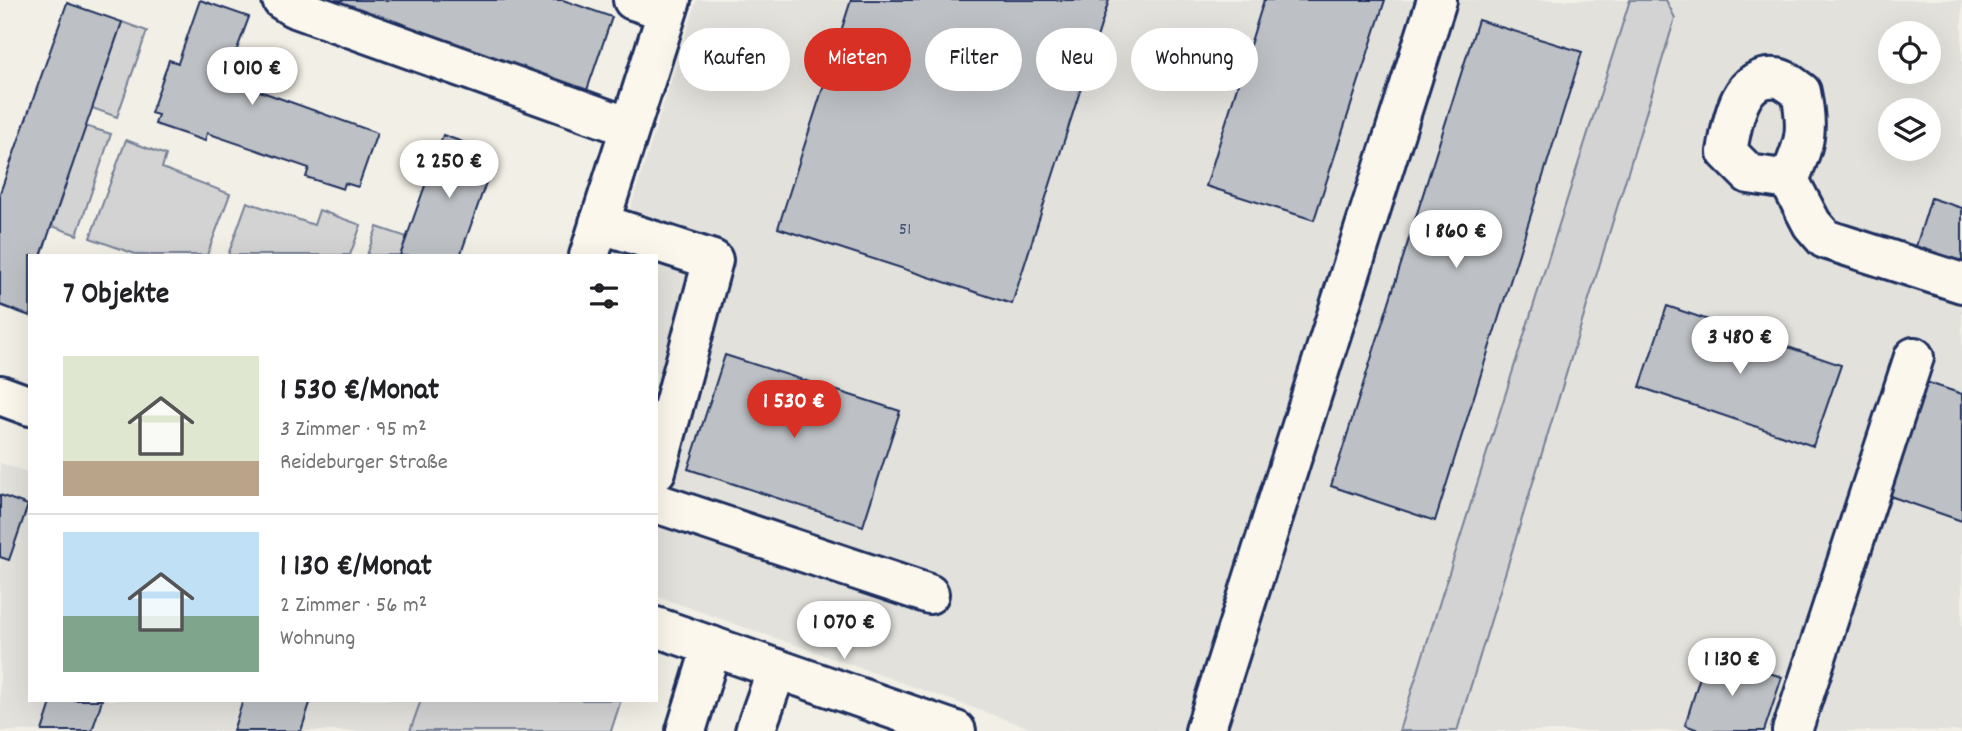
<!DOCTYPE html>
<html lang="de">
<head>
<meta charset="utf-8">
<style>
	:root { --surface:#fff; --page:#f2f2f2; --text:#202124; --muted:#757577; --line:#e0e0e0; --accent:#d93025 }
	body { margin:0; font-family:Dekko,sans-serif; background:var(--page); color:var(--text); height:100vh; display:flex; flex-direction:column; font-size:26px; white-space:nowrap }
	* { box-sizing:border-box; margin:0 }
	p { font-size:23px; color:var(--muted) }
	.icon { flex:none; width:38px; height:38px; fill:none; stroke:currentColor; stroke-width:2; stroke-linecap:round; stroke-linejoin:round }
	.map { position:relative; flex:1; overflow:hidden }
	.sheet { position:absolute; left:28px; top:254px; width:630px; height:448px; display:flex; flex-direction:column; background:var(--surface); border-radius:0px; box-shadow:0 7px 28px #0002 }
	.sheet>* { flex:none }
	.top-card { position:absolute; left:679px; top:28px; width:665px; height:63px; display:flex; gap:14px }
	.controls { position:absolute; left:1878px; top:21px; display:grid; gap:14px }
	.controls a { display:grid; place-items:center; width:63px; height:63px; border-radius:50%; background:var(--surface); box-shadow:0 7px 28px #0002; font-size:35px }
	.price { position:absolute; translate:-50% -60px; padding:0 16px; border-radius:24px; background:#fff; color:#222; font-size:23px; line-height:46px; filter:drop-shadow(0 2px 4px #0008) }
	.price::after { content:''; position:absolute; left:50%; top:42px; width:21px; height:16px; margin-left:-10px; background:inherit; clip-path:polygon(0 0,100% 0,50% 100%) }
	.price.current { background:var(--accent); color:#fff }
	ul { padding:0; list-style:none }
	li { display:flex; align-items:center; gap:21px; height:175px; padding:0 35px }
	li+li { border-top:2px solid var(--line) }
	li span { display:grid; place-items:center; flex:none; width:196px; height:140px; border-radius:0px; color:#555 }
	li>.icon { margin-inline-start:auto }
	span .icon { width:84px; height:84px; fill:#fffc; stroke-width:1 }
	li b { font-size:30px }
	h2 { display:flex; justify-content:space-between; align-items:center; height:84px; padding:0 35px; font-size:30px }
	.pill { padding:0 24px; border-radius:32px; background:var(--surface); box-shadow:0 7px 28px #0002; font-size:24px; line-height:63px }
	.pill.current { background:var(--accent); color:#fff }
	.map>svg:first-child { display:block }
</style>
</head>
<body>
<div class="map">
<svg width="1962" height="731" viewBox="0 0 1962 731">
	<rect width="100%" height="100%" fill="#f2efe6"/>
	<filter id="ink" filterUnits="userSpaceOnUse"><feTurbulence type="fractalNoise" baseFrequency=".0143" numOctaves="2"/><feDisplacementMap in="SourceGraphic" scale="14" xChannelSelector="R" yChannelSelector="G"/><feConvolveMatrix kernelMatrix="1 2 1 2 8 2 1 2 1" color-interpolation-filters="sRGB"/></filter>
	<g filter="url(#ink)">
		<g fill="#e2e1dc" fill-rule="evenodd">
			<path d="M 697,0 L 1962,0 L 1962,731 L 1039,731 L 656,596 L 656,256 L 615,256 ZM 1890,33 L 1928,33 L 1928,72 L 1890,72 ZM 1890,110 L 1928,110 L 1928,149 L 1890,149 Z"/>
			<path d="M 0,463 L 30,473 L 30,700 L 421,700 L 410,731 L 0,731 Z"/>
		</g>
		<g fill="#d2d3d2" stroke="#768198" stroke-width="2">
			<path d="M 1630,0 L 1666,0 L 1675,18 L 1457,731 L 1399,731 Z"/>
			<path d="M 122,22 L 147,31 L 117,117 L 92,108 Z"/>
			<path d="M 85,126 L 111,134 L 77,235 L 52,226 Z"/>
			<path d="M 126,140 L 166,155 L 162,168 L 230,194 L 207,255 L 138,255 L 90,238 Z"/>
			<path d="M 247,202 L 314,225 L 319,210 L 361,225 L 350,255 L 228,255 Z"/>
			<path d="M 377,227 L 407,237 L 400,255 L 367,255 Z"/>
			<path d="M 421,700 L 621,700 L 611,731 L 410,731 Z"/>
		</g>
		<g fill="#bdc0c4" stroke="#1b2f5e" stroke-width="2">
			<path d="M 200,0 L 249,17 L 226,79 L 377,133 L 358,187 L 345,183 L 343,189 L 306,177 L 309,168 L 207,133 L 205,141 L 155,124 L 158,115 L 151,113 L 169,60 L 178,63 Z"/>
			<path d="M 329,0 L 563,0 L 612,17 L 586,93 Z"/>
			<path d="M 851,0 L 1109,0 L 1012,304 L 778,228 Z"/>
			<path d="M 1264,0 L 1385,0 L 1314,220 L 1206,186 Z"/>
			<path d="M 67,3 L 122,22 L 41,256 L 30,256 L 30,316 L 0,305 L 0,193 Z"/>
			<path d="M 1478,20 L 1582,52 L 1435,521 L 1331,486 Z"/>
			<path d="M 443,135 L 496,154 L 460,256 L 400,256 Z"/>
			<path d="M 1931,198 L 1962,208 L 1962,272 L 1913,256 Z"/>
			<path d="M 1667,306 L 1841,365 L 1813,446 L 1640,387 Z"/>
			<path d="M 725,355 L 900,411 L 863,526 L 688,469 Z"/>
			<path d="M 1923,381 L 1962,394 L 1962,521 L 1887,495 Z"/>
			<path d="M 0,495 L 28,505 L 9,560 L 0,557 Z"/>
			<path d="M 1707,654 L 1782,677 L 1764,731 L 1701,731 L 1685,725 Z"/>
			<path d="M 52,700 L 102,700 L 92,731 L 42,731 Z"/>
			<path d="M 243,700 L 311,700 L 301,731 L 233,731 Z"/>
		</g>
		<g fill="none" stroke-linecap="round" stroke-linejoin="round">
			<g stroke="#1b2f5e" stroke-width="44">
				<g id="minor">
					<path d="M 282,0 L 293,7 L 629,127"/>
					<path d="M 633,0 L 667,11"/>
					<path d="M 1789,180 L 1749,174 L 1727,152 C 1732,125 1738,73 1777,78 C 1785,79 1794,87 1801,92 C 1809,132 1805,143 1789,180 L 1812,224 L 1825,239 L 1962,283"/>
					<path d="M 599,223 L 713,260 L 656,471"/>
					<path d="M 589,256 L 671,0"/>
					<path d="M 0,395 L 30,406"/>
					<path d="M 656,503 L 929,594"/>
					<path d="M 656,627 L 956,731"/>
					<path d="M 686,731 L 712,646"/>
					<path d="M 755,731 L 777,669"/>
					<path d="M 1205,731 L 1437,0"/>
					<path d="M 1792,731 L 1914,357"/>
				</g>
			</g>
			<use href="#minor" stroke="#fbf7ec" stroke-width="38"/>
		</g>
	</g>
	<g text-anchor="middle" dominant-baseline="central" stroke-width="7" stroke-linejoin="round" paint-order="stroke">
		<g font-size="18" fill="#445378">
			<text x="905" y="230">51</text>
		</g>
	</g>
</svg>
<div class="controls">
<a><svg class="icon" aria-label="locate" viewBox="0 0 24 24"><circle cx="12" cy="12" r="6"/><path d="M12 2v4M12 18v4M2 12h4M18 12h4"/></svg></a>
<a><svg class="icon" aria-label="layers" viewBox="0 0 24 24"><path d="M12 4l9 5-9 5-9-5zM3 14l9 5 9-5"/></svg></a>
</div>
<b class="price" style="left:252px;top:107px">1 010 €</b>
<b class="price" style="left:449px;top:200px">2 250 €</b>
<b class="price" style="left:1456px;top:270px">1 860 €</b>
<b class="price" style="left:1740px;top:376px">3 480 €</b>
<b class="price current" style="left:794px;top:440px">1 530 €</b>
<b class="price" style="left:844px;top:661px">1 070 €</b>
<b class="price" style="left:1732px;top:698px">1 130 €</b>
<div class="top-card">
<a class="pill">Kaufen</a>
<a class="pill current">Mieten</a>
<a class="pill">Filter</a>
<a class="pill">Neu</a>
<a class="pill">Wohnung</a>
</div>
<section class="sheet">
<h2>7 Objekte<svg class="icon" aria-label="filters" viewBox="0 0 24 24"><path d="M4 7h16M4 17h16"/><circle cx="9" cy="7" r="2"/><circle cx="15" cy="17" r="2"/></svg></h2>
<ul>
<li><span style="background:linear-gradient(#dfe7d0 75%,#b9a48a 0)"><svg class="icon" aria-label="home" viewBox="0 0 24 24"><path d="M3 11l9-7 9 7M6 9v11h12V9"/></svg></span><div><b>1 530 €/Monat</b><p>3 Zimmer · 95 m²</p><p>Reideburger Straße</p></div></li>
<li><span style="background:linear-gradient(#bfe0f5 60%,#7fa58c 0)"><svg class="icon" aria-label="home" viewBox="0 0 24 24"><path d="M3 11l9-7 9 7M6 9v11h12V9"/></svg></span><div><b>1 130 €/Monat</b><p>2 Zimmer · 56 m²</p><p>Wohnung</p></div></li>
</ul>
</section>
</div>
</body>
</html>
